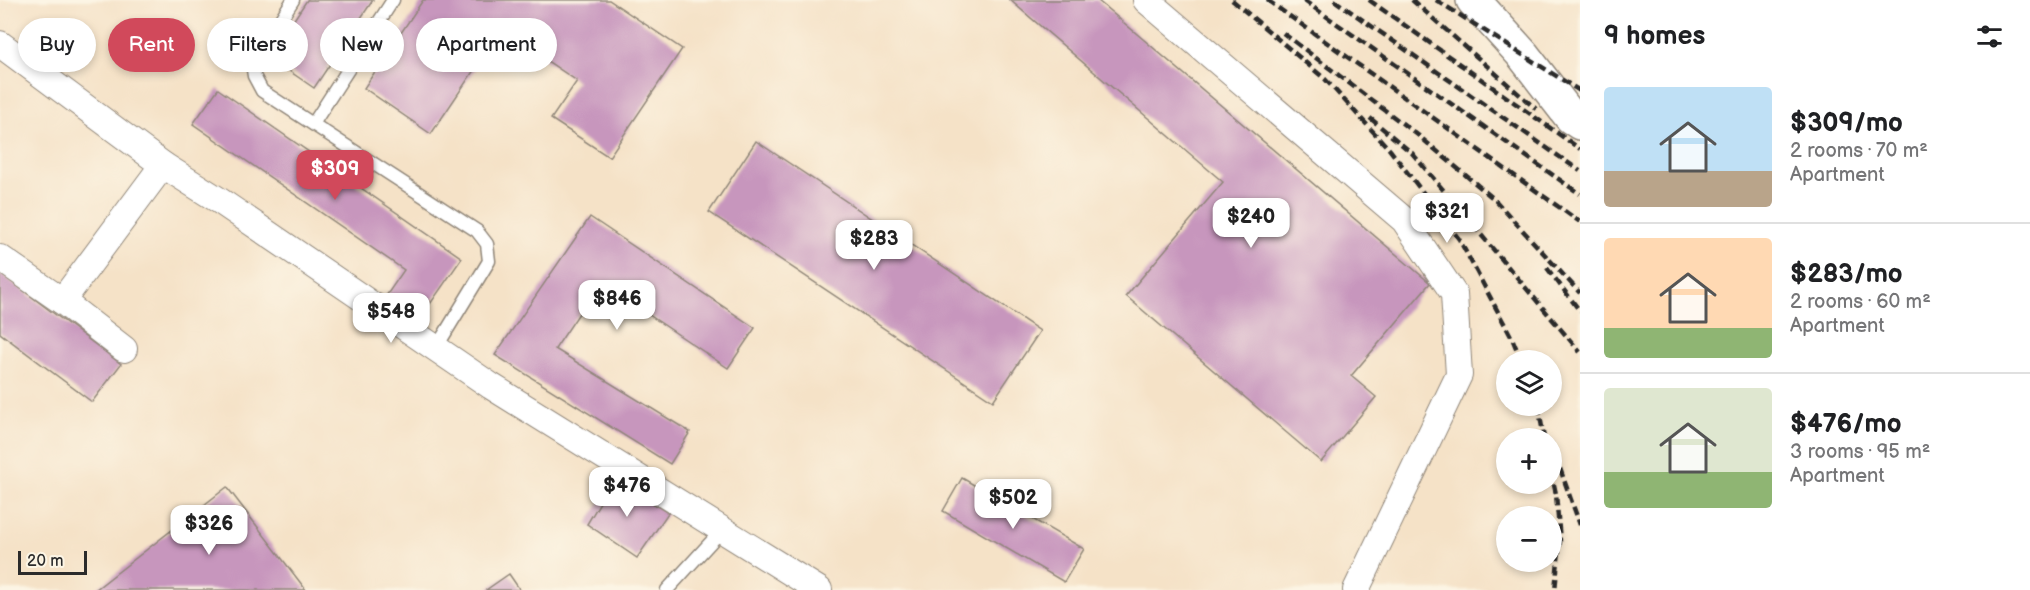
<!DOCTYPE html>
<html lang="en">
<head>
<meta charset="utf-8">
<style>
	:root { --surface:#fff; --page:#f6f6f6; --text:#202124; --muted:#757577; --line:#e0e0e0; --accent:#d1495b }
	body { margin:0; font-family:"Balsamiq Sans",sans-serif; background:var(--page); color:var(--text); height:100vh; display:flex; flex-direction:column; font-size:22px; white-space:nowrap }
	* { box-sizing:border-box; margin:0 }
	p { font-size:20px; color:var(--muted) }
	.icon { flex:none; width:33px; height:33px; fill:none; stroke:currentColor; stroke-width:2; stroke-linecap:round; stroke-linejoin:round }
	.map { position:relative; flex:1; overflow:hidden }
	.details { display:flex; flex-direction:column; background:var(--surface); width:450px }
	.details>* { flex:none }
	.guide { position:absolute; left:18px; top:18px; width:570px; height:54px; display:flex; gap:12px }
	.buttons { position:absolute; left:1496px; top:350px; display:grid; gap:12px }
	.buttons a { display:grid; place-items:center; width:66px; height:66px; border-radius:50%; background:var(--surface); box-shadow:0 3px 9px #0003; font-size:30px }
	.scale { position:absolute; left:18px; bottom:15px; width:69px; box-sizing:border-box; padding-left:6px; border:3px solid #2b2b2b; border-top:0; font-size:16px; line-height:21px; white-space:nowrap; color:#2b2b2b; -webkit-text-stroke:4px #fcf5e5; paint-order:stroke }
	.price { position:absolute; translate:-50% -51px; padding:0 14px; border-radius:12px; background:#fff; color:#222; font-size:20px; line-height:39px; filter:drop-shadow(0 2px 3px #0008) }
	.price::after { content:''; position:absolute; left:50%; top:36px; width:18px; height:14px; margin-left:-9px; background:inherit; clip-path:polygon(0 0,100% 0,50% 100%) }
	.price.current { background:var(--accent); color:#fff }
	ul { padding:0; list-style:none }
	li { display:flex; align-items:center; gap:18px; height:150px; padding:0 24px }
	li+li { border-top:2px solid var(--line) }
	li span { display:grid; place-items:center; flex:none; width:168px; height:120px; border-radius:6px; color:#555 }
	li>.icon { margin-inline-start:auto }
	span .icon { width:72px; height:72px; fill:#fffc; stroke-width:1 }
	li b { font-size:26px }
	h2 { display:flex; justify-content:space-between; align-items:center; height:72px; padding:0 24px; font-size:26px }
	.chip { padding:0 21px; border-radius:27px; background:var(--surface); box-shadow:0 3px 9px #0003; font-size:21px; line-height:54px }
	.chip.current { background:var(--accent); color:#fff }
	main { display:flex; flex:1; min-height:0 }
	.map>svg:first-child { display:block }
</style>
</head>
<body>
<main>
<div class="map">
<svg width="1580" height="590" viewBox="0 0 1580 590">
	<rect width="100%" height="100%" fill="#fcf5e5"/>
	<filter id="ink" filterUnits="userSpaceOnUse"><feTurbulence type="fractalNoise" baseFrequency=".0167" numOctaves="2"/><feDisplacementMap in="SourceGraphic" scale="12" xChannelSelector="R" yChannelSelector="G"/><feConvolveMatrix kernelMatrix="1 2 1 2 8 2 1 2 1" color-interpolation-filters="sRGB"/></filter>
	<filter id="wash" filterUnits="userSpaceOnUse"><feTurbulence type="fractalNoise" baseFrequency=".008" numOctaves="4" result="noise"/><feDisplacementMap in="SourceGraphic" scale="24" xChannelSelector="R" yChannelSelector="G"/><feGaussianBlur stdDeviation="1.35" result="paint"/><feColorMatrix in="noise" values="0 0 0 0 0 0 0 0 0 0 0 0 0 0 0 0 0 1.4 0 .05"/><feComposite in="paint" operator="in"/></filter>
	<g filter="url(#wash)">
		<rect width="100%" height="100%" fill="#f5e2c7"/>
		<g id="blocks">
			<g fill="#c796bd">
				<path d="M 307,0 L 373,0 L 314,88 L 269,57 Z"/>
				<path d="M 423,0 L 609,0 L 682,49 L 609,157 L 551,119 L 577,81 L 501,30 L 431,134 L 364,88 Z"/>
				<path d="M 1010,0 L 1097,0 L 1430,283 L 1351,376 L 1376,397 L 1321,462 L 1126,296 L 1223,182 Z"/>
				<path d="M 218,89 L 462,258 L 419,320 L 386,296 L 404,270 L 193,124 Z"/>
				<path d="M 756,141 L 1040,331 L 993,401 L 709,212 Z"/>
				<path d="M 590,217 L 755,328 L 728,368 L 600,282 L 555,349 L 690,432 L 670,464 L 495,355 Z"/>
				<path d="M 0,273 L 121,364 L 92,402 L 0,333 Z"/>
				<path d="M 962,478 L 1084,549 L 1064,582 L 943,511 Z"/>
				<path d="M 614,479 L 668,513 L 637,558 L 587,524 Z"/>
				<path d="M 227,487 L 306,590 L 95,590 Z"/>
				<path d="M 509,574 L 520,590 L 486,590 Z"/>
			</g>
		</g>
	</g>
	<g filter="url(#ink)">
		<use href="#blocks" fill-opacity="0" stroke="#908679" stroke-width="1.5"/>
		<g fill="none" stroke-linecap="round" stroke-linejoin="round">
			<g stroke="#908679" stroke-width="15">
				<g id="lane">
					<path d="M 293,0 L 252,64 L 254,76 L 262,91 L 477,231 L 487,244 L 489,261 L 436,348"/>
					<path d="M 313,124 L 393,0"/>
					<path d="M 667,590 L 722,530"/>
				</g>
			</g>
			<g stroke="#908679" stroke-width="28">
				<g id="street">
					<path d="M 1146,0 L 1404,220 L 1454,294 L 1459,375 L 1356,590"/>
					<path d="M 0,44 L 163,165 L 220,201 L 491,386 L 819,590"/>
					<path d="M 0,258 L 62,301"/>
					<path d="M 124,349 L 62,301 L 163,165"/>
				</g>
			</g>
			<g stroke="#908679" stroke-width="36">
				<path id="secondary" d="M 1473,0 L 1523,55 L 1571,117 L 1580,123"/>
			</g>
			<use href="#lane" stroke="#fff" stroke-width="12"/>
			<use href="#street" stroke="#fff" stroke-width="26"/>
			<use href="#secondary" stroke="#fff" stroke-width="33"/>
			<g stroke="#2b2b2b" stroke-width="4.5" stroke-dasharray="9 4.5" stroke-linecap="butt">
				<path d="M 1232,0 L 1325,79 L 1390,150 L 1459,239 L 1512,338 L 1521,360"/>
				<path d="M 1267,0 L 1580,222"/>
				<path d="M 1303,0 L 1580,194"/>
				<path d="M 1334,0 L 1580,171"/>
				<path d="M 1369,0 L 1580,149"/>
				<path d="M 1412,0 L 1536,109"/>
				<path d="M 1436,0 L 1580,91"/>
				<path d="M 1283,33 L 1419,136 L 1494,199 L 1580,293"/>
				<path d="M 1370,118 L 1412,153 L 1580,352"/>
				<path d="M 1547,268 L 1580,311"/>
				<path d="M 1538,405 L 1544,438"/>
				<path d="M 1551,443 L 1580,525"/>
				<path d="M 1551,471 L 1556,494 L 1560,541 L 1555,590"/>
			</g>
		</g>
	</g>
</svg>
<div class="buttons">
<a><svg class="icon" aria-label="layers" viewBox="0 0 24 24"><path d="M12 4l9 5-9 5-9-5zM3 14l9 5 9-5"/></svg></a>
<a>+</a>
<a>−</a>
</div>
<div class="scale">20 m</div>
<b class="price current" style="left:335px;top:201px">$309</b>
<b class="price" style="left:1447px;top:244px">$321</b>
<b class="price" style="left:1251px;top:249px">$240</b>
<b class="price" style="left:874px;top:271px">$283</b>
<b class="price" style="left:617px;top:331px">$846</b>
<b class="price" style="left:391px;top:344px">$548</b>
<b class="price" style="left:627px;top:518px">$476</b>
<b class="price" style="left:1013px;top:530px">$502</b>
<b class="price" style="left:209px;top:556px">$326</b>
<div class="guide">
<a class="chip">Buy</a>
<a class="chip current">Rent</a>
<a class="chip">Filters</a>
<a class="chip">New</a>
<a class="chip">Apartment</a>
</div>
</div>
<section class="details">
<h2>9 homes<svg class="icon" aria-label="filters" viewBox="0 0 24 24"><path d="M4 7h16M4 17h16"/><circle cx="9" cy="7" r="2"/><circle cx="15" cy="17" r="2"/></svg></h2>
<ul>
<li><span style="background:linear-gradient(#bfe0f5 70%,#b9a48a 0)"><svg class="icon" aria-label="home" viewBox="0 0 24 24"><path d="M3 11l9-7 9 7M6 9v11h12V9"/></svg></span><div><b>$309/mo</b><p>2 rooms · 70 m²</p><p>Apartment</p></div></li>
<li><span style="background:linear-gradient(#ffd9b3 75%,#8fb573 0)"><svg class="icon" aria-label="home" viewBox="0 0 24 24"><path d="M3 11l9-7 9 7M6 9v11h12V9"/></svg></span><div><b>$283/mo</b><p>2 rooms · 60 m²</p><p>Apartment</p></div></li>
<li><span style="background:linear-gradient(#dfe7d0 70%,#8fb573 0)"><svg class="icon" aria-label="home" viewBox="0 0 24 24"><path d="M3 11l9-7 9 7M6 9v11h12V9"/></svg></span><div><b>$476/mo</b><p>3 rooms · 95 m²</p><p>Apartment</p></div></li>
</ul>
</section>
</main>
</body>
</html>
